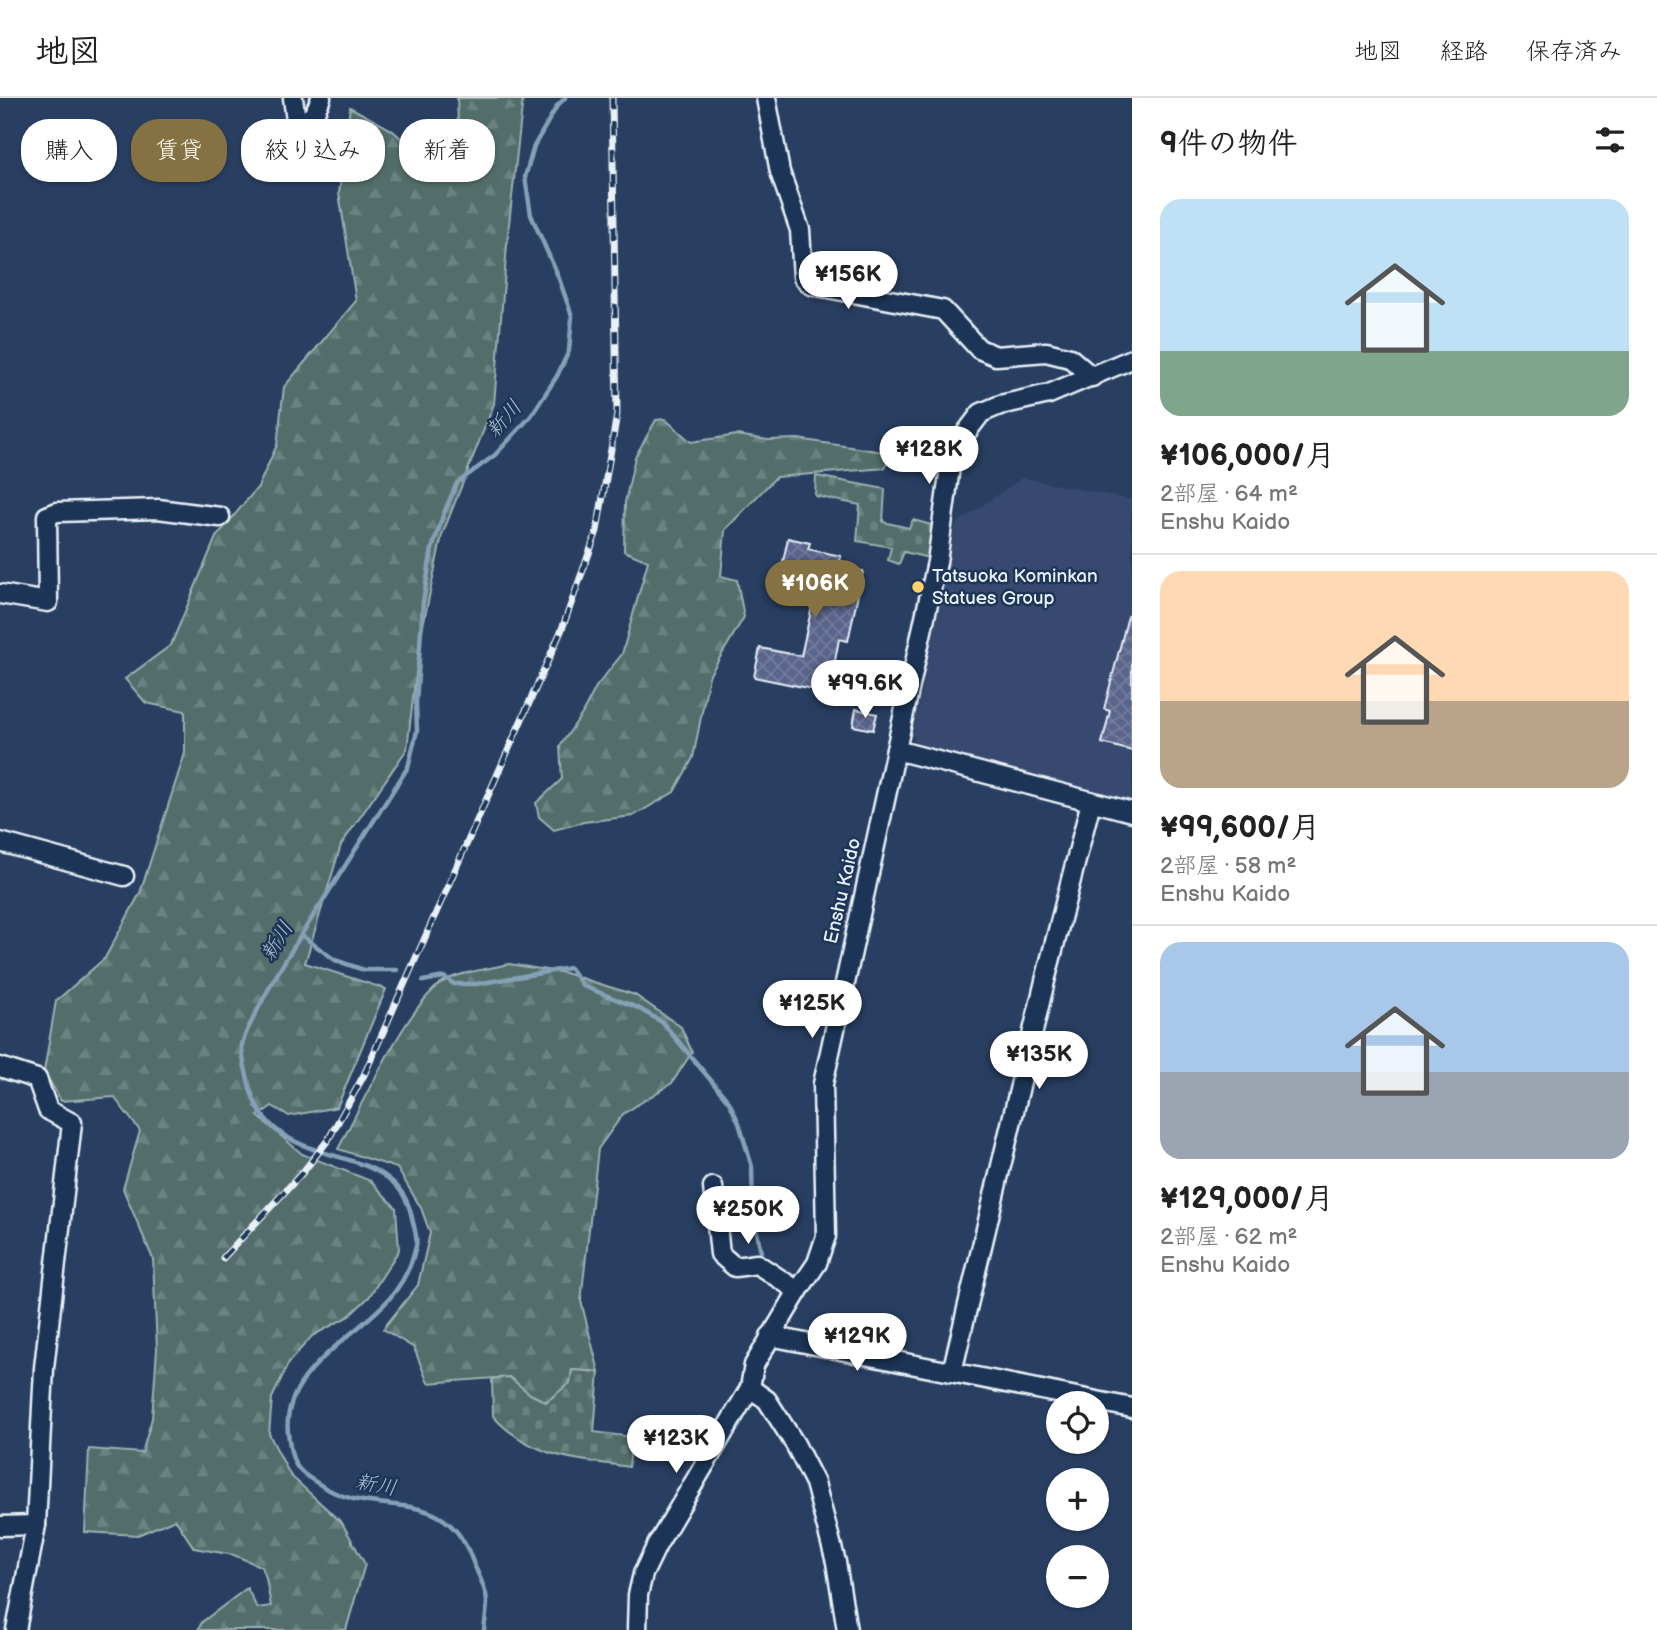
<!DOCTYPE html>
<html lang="ja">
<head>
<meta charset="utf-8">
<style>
	:root { --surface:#fff; --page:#f6f6f6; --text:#222; --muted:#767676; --line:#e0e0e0; --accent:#857141 }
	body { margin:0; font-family:"Balsamiq Sans","Klee One",sans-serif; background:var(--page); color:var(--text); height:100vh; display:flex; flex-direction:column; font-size:26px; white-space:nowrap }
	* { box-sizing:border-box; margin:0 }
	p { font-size:23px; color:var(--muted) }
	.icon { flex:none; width:38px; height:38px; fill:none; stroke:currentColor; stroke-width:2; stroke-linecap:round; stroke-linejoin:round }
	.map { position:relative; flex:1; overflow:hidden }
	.drawer { display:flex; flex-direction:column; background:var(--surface); width:525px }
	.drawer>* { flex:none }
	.guide { position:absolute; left:21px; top:21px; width:665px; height:63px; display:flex; gap:14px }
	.controls { position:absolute; left:1046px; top:1293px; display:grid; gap:14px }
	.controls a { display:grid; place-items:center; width:63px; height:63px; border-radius:50%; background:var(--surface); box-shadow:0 2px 5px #0004; font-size:35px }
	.price { position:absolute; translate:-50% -60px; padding:0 16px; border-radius:24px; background:#fff; color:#222; font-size:23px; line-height:46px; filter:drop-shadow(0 2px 4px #0008) }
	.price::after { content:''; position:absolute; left:50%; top:42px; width:21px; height:16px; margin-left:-10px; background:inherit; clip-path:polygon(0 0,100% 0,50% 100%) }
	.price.current { background:var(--accent); color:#fff }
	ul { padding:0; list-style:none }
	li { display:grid; align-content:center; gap:14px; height:371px; padding:0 28px }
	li+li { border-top:2px solid var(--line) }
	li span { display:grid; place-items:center; height:217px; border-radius:21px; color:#555 }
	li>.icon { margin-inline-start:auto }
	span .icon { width:126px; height:126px; fill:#fffc; stroke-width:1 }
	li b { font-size:30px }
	h2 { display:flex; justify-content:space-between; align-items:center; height:84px; padding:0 28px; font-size:30px }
	.tag { padding:0 24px; border-radius:28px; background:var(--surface); box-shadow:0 2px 5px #0004; font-size:24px; line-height:63px }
	.tag.current { background:var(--accent); color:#fff }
	header { display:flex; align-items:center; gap:42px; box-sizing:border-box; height:98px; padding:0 35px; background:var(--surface); border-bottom:2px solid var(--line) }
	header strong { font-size:33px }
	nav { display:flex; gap:38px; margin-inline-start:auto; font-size:24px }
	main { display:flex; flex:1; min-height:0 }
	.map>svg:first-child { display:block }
</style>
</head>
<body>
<header>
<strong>地図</strong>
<nav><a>地図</a><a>経路</a><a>保存済み</a></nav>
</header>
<main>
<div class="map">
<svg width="1132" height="1532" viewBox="0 0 1132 1532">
	<defs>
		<pattern id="forest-firs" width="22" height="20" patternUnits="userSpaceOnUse" patternTransform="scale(1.75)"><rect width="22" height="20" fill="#526e6b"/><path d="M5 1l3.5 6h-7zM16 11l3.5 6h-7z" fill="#6b8381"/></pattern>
		<pattern id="cemetery-stones" width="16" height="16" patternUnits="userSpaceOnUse" patternTransform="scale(1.75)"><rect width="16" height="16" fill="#526e6b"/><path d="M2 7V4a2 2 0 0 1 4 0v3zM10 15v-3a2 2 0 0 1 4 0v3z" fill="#6b8381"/></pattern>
		<pattern id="building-cross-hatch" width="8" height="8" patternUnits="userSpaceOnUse" patternTransform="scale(1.75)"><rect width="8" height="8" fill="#5a658c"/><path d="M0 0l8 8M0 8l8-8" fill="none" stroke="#727c9d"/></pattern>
	</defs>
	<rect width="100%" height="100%" fill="#293f62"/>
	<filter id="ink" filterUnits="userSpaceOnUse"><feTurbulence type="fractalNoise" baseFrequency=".0143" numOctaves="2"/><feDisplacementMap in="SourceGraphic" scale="14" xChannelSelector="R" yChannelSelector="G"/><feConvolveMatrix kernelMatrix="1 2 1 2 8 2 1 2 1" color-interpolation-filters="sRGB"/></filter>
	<g filter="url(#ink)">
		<path fill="#384a6f" d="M 1022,380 L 1132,402 L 1130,432 L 1132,433 L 1132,702 L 918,648 L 912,637 L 956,426 Z"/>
		<g fill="url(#forest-firs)" stroke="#9db0b2" stroke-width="2">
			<path d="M 457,0 L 523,0 L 508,135 L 494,306 L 442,437 L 420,542 L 407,651 L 341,747 L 305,865 L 386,891 L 337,1009 L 289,1018 L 272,1008 L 258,1018 L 302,1056 L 371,1083 L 396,1110 L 399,1152 L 369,1199 L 349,1218 L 312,1238 L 289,1264 L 272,1300 L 269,1336 L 290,1377 L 342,1425 L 365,1466 L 346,1532 L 198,1532 L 202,1524 L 247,1490 L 257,1510 L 271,1508 L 266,1480 L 262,1469 L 234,1457 L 194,1450 L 175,1421 L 138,1437 L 85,1434 L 89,1351 L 142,1355 L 152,1320 L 157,1251 L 153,1161 L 123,1091 L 140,1033 L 114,999 L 61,1003 L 44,973 L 56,903 L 105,860 L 140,795 L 185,655 L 185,613 L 146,605 L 125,581 L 171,547 L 216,439 L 258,389 L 277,347 L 284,289 L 356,203 L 339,95 L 350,9 L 392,32 L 450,85 L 459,53 Z"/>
			<path d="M 665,321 L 691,344 L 737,337 L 768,342 L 798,341 L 890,355 L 885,370 L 776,379 L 725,432 L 721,478 L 737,482 L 744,519 L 709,578 L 693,660 L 674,694 L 633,718 L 584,724 L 554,732 L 539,719 L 536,705 L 562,681 L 560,648 L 582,616 L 596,589 L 622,556 L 648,463 L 624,453 L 625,404 L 635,359 L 656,322 Z"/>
			<path d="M 509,866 L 565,875 L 635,897 L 681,929 L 692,954 L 672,985 L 623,1016 L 598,1051 L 581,1203 L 599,1274 L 572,1272 L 570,1285 L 546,1304 L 530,1296 L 509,1279 L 428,1285 L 414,1250 L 383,1231 L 418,1187 L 430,1135 L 421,1110 L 397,1070 L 338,1051 C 359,1012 410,901 446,882 C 464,873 489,871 509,866 Z"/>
		</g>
		<g fill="url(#cemetery-stones)" stroke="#9db0b2" stroke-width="2">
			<path d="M 816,378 L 885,391 L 883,424 L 909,430 L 913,422 L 935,428 L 929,460 L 904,454 L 899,466 L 888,462 L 891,449 L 857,443 L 860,407 L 815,398 Z"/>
			<path d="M 572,1272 L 599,1274 L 594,1334 L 632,1339 L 629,1369 C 576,1361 532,1361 493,1318 L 492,1281 L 509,1279 L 530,1296 L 546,1304 L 570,1285 Z"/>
		</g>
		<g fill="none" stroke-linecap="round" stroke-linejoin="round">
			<g stroke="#85a1b7" stroke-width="4.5">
				<path d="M 301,837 L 335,862 L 364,872 L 397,872"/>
				<path d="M 423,883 L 444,879 L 454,886 L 476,886 L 570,870 L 583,888 L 638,910 L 662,924 L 729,1004 L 739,1025 L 752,1069 L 753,1115 L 761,1154"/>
				<path d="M 484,1532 C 485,1523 487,1512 487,1503 C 486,1490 478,1476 473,1464 C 443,1379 375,1427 316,1384 C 308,1379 299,1374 295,1365 C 291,1358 290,1350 289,1342 C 276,1276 353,1242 389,1201 C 402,1186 412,1167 416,1148 C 418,1140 414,1129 412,1120 C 395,1033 268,1084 248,982 C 246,972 241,958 242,947 C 244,936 251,925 256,915 C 270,886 286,861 303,834 C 338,779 373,724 408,669 L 417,633 L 416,605 L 423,504 L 432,451 L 444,415 L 457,385 L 495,357 L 531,318 L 557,278 L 569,253 L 572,218 L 558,178 L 531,117 L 525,79 L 534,48 L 557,8 L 565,0"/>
			</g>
		</g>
		<g fill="url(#building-cross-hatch)" stroke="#e8f1f8" stroke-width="2">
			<path d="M 788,440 L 810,445 L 808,451 L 841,458 L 839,469 L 863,473 L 848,543 L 839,541 L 834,568 L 847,570 L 842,597 L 754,579 L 760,550 L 801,558 L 814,499 L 777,492 Z"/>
			<path d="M 1128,518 L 1132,518 L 1132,653 L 1102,645 L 1110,613 L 1104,611 Z"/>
			<path d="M 856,611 L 877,616 L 873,632 L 853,628 Z"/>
		</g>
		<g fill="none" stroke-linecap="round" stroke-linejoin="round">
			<g stroke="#e8f1f8" stroke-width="23">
				<g id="minor">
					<path d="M 293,0 L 296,22 C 313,24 315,14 321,0"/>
					<path d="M 766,0 L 780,74 L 800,132 L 803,179 L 811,187 L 943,212 L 979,251 L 996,258 L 1046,254 L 1070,260 L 1092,279"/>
					<path d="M 0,496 L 48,504 L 47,418 L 57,414 L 158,411 L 220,419"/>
					<path d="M 896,652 L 1132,714"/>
					<path d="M 0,744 L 124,778"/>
					<path d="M 0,969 L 37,981 L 48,1012 L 72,1025 L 44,1270 L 36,1427 L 16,1532"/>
					<path d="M 713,1089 L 720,1156 L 735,1169 L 757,1166 L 798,1193"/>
					<path d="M 770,1238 L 1132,1310"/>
					<path d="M 952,1274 L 1045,883 L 1091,704"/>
					<path d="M 750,1290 L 767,1302 L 795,1346 L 815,1385 L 836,1464 L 847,1532"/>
					<path d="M 0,1428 L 36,1427"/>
					<path d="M 637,1532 L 638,1497 L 643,1476 L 657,1447 L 750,1290 L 754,1267 L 798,1193 L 817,1165 L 826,1138 L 823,986 L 937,464 L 951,362 L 959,344 L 981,315 L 1000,307 L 1049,296 L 1132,261"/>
				</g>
			</g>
			<use href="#minor" stroke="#1d3557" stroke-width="18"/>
			<g stroke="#e8f1f8" stroke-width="7">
				<path id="rail" d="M 223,1160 L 303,1074 L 328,1042 L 364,977 L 562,531 L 597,433 L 617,316 L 612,0"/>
			</g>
			<use href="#rail" stroke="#1d3557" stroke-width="4.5" stroke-dasharray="13" stroke-linecap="butt"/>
		</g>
	</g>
	<circle fill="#ffd166" stroke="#1d3557" stroke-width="2.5" cx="918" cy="489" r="7"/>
	<g text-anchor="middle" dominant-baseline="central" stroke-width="5" stroke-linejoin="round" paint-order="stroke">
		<g font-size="19" fill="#e8f1f8" stroke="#1d3557" text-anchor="start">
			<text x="932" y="478">Tatsuoka Kominkan<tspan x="932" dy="22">Statues Group</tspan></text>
		</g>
		<g font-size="19" fill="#e8f1f8" stroke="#1d3557">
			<text transform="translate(843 793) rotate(-77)">Enshu Kaido</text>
		</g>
		<g font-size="21" font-style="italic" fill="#aec2d2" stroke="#1d3557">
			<text transform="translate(504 321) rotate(-49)">新川</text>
			<text transform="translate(277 843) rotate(-58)">新川</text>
			<text transform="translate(376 1387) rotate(10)">新川</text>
		</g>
	</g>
</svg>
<div class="controls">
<a><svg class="icon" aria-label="locate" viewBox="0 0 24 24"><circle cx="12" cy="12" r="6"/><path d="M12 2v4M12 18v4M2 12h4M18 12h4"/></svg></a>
<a>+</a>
<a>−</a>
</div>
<b class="price" style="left:848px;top:213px">¥156K</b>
<b class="price" style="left:929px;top:388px">¥128K</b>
<b class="price current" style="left:815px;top:522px">¥106K</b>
<b class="price" style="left:865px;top:622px">¥99.6K</b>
<b class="price" style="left:812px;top:942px">¥125K</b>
<b class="price" style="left:1039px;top:993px">¥135K</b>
<b class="price" style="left:748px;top:1148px">¥250K</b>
<b class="price" style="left:857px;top:1275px">¥129K</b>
<b class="price" style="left:676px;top:1377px">¥123K</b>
<div class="guide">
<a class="tag">購入</a>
<a class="tag current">賃貸</a>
<a class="tag">絞り込み</a>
<a class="tag">新着</a>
</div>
</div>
<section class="drawer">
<h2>9件の物件<svg class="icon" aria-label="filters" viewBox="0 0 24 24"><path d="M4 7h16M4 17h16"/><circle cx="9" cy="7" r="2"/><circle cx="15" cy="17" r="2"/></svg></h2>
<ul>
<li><span style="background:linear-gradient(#bfe0f5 70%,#7fa58c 0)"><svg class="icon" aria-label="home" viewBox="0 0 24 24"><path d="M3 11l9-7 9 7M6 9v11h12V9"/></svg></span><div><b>¥106,000/月</b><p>2部屋 · 64 m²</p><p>Enshu Kaido</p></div></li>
<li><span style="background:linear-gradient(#ffd9b3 60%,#b9a48a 0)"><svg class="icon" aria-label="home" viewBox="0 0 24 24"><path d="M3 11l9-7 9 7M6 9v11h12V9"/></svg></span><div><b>¥99,600/月</b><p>2部屋 · 58 m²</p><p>Enshu Kaido</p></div></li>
<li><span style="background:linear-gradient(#a9c7e8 60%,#9aa5b1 0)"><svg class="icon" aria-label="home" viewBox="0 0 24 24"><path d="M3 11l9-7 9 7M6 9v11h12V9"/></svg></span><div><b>¥129,000/月</b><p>2部屋 · 62 m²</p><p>Enshu Kaido</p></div></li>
</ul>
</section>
</main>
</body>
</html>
